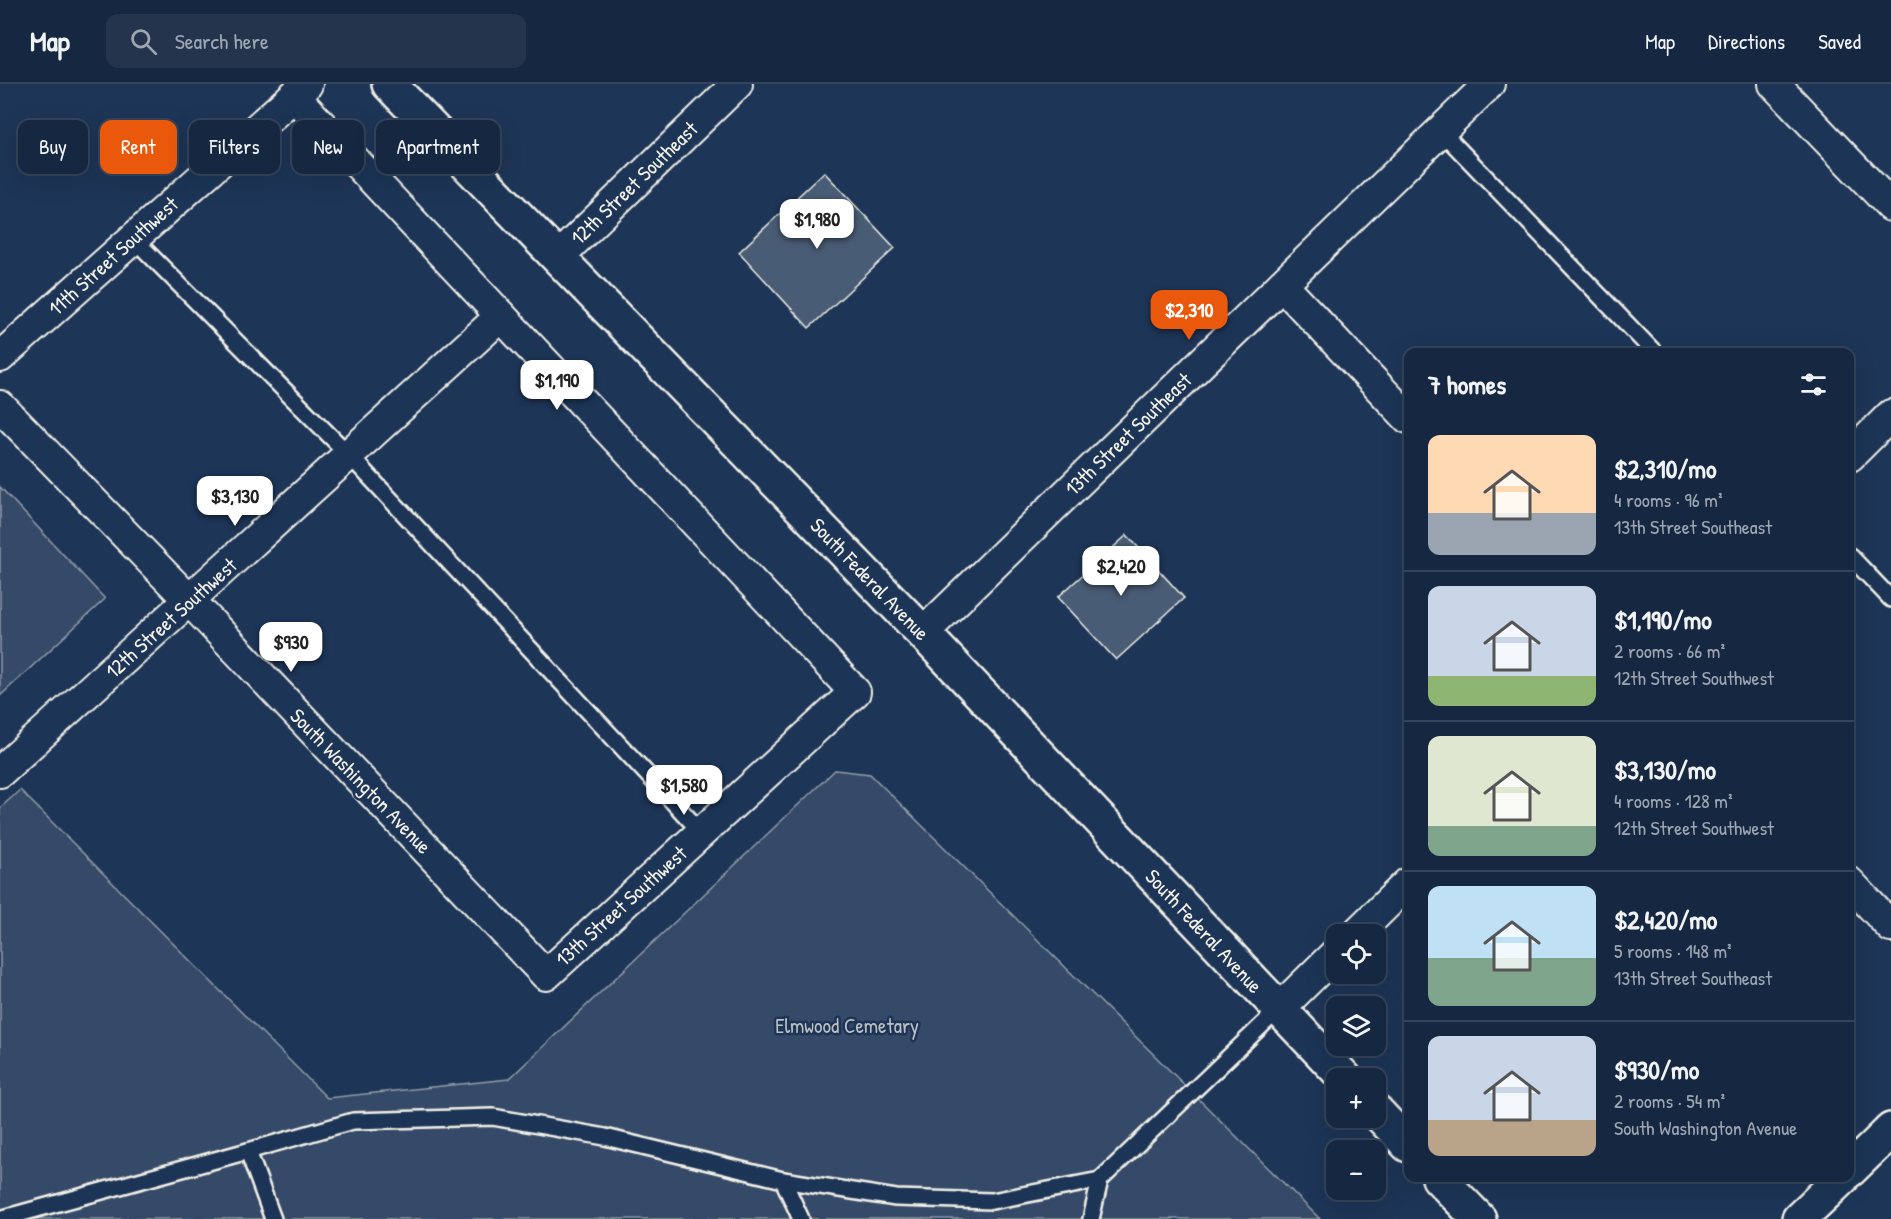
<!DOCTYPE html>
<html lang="en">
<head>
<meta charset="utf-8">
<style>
	:root { --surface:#162841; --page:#23344c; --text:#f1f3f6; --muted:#9ea6b1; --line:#35445a; --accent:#ea580c }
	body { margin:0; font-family:"Patrick Hand",sans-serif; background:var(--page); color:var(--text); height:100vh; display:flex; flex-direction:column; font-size:22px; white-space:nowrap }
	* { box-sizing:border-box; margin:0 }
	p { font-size:20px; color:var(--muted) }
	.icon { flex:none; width:33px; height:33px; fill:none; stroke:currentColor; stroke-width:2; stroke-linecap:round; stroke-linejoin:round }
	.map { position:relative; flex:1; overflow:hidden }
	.details { position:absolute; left:1404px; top:264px; width:450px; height:834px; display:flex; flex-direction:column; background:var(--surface); border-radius:12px; box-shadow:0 6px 24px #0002,0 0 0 2px var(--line) }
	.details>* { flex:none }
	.banner { position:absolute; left:18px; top:36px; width:570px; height:54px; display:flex; gap:12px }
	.tools { position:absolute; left:1326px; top:840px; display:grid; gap:12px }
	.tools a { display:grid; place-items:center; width:60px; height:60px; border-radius:12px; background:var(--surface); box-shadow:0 6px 24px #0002,0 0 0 2px var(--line); font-size:30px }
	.price { position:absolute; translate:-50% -51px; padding:0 14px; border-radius:12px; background:#fff; color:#222; font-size:20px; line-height:39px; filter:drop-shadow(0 2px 3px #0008) }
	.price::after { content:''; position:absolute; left:50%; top:36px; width:18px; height:14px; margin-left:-9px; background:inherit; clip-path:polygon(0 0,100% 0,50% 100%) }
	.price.current { background:var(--accent); color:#fff }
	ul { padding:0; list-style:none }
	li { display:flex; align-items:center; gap:18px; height:150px; padding:0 24px }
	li+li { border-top:2px solid var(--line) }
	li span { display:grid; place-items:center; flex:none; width:168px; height:120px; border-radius:12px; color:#555 }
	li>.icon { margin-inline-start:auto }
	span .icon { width:72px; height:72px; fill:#fffc; stroke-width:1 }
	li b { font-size:26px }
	h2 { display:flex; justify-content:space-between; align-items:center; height:72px; padding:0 24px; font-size:26px }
	.chip { padding:0 21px; border-radius:12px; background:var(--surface); box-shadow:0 6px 24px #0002,0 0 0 2px var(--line); font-size:21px; line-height:54px }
	.chip.current { background:var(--accent); color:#fff }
	header { display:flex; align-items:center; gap:36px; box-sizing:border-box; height:84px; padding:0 30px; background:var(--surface); border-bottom:2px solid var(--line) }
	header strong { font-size:28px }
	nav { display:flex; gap:33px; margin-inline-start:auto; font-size:21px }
	.search { width:420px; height:54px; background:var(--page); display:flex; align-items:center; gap:15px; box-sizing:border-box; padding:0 21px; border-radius:12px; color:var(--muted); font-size:22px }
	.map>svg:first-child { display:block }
</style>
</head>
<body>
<header>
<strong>Map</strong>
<div class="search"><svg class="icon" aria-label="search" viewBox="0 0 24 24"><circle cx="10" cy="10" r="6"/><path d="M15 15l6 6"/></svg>Search here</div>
<nav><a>Map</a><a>Directions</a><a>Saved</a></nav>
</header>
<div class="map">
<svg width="1891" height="1135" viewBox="0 0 1891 1135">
	<rect width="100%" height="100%" fill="#1d3557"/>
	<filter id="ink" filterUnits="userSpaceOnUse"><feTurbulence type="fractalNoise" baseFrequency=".0167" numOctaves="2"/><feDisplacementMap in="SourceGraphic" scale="12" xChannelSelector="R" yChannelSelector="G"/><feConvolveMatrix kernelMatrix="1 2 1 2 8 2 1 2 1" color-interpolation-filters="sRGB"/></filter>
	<g filter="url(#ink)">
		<g fill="#354a67" stroke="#949ea8" stroke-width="1.5">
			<path d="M 0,403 L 105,515 L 0,612 Z"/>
			<path d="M 835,686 L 870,690 L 1320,1135 L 0,1135 L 0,724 L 20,706 L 327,1014 L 509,995 Z"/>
		</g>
		<g fill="#485b74" stroke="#f4f1e8" stroke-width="1.5">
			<path d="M 824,88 L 895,164 L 809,244 L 739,168 Z"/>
			<path d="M 1127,451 L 1184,514 L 1116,576 L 1058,513 Z"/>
		</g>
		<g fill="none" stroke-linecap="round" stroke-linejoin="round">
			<g stroke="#f4f1e8" stroke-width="20">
				<g id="lane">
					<path d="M 1441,47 L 1654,268"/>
					<path d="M 133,154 L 350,372 L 702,749"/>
					<path d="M 1850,472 L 1891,515"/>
					<path d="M 248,1067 L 353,1037 L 493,1033 L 605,1053 L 783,1096 L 896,1114 L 992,1117 L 1100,1096 L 1091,1135"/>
					<path d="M 783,1096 L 801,1135"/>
					<path d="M 1100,1096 L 1279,925"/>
					<path d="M 0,1135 L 248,1067 L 273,1135"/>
				</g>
			</g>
			<g stroke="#f4f1e8" stroke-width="34">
				<g id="street">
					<path d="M 1774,0 L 1891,122"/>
					<path d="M 558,173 L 737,0"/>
					<path d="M 1282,201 L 1408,334"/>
					<path d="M 0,273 L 307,0"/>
					<path d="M 0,322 L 190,517 L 546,891 L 855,608 L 294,12"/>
					<path d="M 1850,372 L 1891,331"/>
					<path d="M 923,549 L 1489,0"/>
					<path d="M 0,688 L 501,232"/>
					<path d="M 1850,799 L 1891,843"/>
					<path d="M 1356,850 L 1408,799"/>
					<path d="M 1279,925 L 1336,869"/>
				</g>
			</g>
			<g stroke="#f4f1e8" stroke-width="38">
				<g id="secondary">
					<path d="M 1850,1086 L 1891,1046"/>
					<path d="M 1799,1135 L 1842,1094"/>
				</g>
			</g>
			<g stroke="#f4f1e8" stroke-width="38">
				<g id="primary">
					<path d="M 389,0 L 923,549 L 1345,994"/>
					<path d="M 1376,1027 L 1408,1061"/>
					<path d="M 1439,1094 L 1479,1135"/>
				</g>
			</g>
			<use href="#lane" stroke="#1d3557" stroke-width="15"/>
			<use href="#street" stroke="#1d3557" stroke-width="30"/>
			<use href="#secondary" stroke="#1d3557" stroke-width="33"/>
			<use href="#primary" stroke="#1d3557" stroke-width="33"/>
		</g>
	</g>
	<g text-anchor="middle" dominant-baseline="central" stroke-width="5" stroke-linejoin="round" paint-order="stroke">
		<g font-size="21" fill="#f4f1e8" stroke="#1d3557">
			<text transform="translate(634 99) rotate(-44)">12th Street Southeast</text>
			<text transform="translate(113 172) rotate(-42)">11th Street Southwest</text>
			<text transform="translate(1128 350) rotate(-44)">13th Street Southeast</text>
			<text transform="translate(870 495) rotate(46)">South Federal Avenue</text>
			<text transform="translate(171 534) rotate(-42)">12th Street Southwest</text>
			<text transform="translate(361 697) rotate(46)">South Washington Avenue</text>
			<text transform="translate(621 822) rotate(-42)">13th Street Southwest</text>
			<text transform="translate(1204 847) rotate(47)">South Federal Avenue</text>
		</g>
		<g font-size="21" fill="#bbbfc1" stroke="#1d3557">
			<text x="847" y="941">Elmwood Cemetary</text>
		</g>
	</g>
</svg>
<div class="tools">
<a><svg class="icon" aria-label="locate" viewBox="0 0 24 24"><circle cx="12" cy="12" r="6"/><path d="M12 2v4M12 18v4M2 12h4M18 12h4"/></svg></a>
<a><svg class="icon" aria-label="layers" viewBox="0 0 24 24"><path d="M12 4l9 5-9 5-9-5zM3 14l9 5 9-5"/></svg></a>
<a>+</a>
<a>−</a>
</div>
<b class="price" style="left:817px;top:166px">$1,980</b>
<b class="price current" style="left:1189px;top:257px">$2,310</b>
<b class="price" style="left:557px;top:327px">$1,190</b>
<b class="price" style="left:235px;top:443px">$3,130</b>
<b class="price" style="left:1121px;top:513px">$2,420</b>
<b class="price" style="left:291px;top:589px">$930</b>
<b class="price" style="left:684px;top:732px">$1,580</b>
<div class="banner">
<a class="chip">Buy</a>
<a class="chip current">Rent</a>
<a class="chip">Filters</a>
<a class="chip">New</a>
<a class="chip">Apartment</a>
</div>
<section class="details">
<h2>7 homes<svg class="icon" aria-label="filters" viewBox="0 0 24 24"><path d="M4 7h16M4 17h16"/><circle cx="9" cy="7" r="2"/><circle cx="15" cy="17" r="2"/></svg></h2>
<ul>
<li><span style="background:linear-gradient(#ffd9b3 65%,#9aa5b1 0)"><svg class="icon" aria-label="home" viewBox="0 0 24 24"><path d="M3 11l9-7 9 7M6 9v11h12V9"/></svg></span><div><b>$2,310/mo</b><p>4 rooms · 96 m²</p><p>13th Street Southeast</p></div></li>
<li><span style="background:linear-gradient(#c9d6e8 75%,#8fb573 0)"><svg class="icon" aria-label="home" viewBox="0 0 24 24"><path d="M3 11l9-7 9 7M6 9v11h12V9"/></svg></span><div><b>$1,190/mo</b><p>2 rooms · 66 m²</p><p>12th Street Southwest</p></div></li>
<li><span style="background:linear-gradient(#dfe7d0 75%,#7fa58c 0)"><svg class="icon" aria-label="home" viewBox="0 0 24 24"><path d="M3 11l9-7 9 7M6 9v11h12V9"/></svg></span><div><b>$3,130/mo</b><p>4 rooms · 128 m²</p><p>12th Street Southwest</p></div></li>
<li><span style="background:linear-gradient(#bfe0f5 60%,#7fa58c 0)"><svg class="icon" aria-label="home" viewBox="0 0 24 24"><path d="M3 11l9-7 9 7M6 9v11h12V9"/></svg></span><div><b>$2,420/mo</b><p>5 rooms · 148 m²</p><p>13th Street Southeast</p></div></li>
<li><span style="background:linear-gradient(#c9d6e8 70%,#b9a48a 0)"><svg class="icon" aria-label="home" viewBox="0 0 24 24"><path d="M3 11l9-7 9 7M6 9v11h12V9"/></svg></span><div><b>$930/mo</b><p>2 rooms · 54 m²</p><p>South Washington Avenue</p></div></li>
</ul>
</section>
</div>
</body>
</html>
